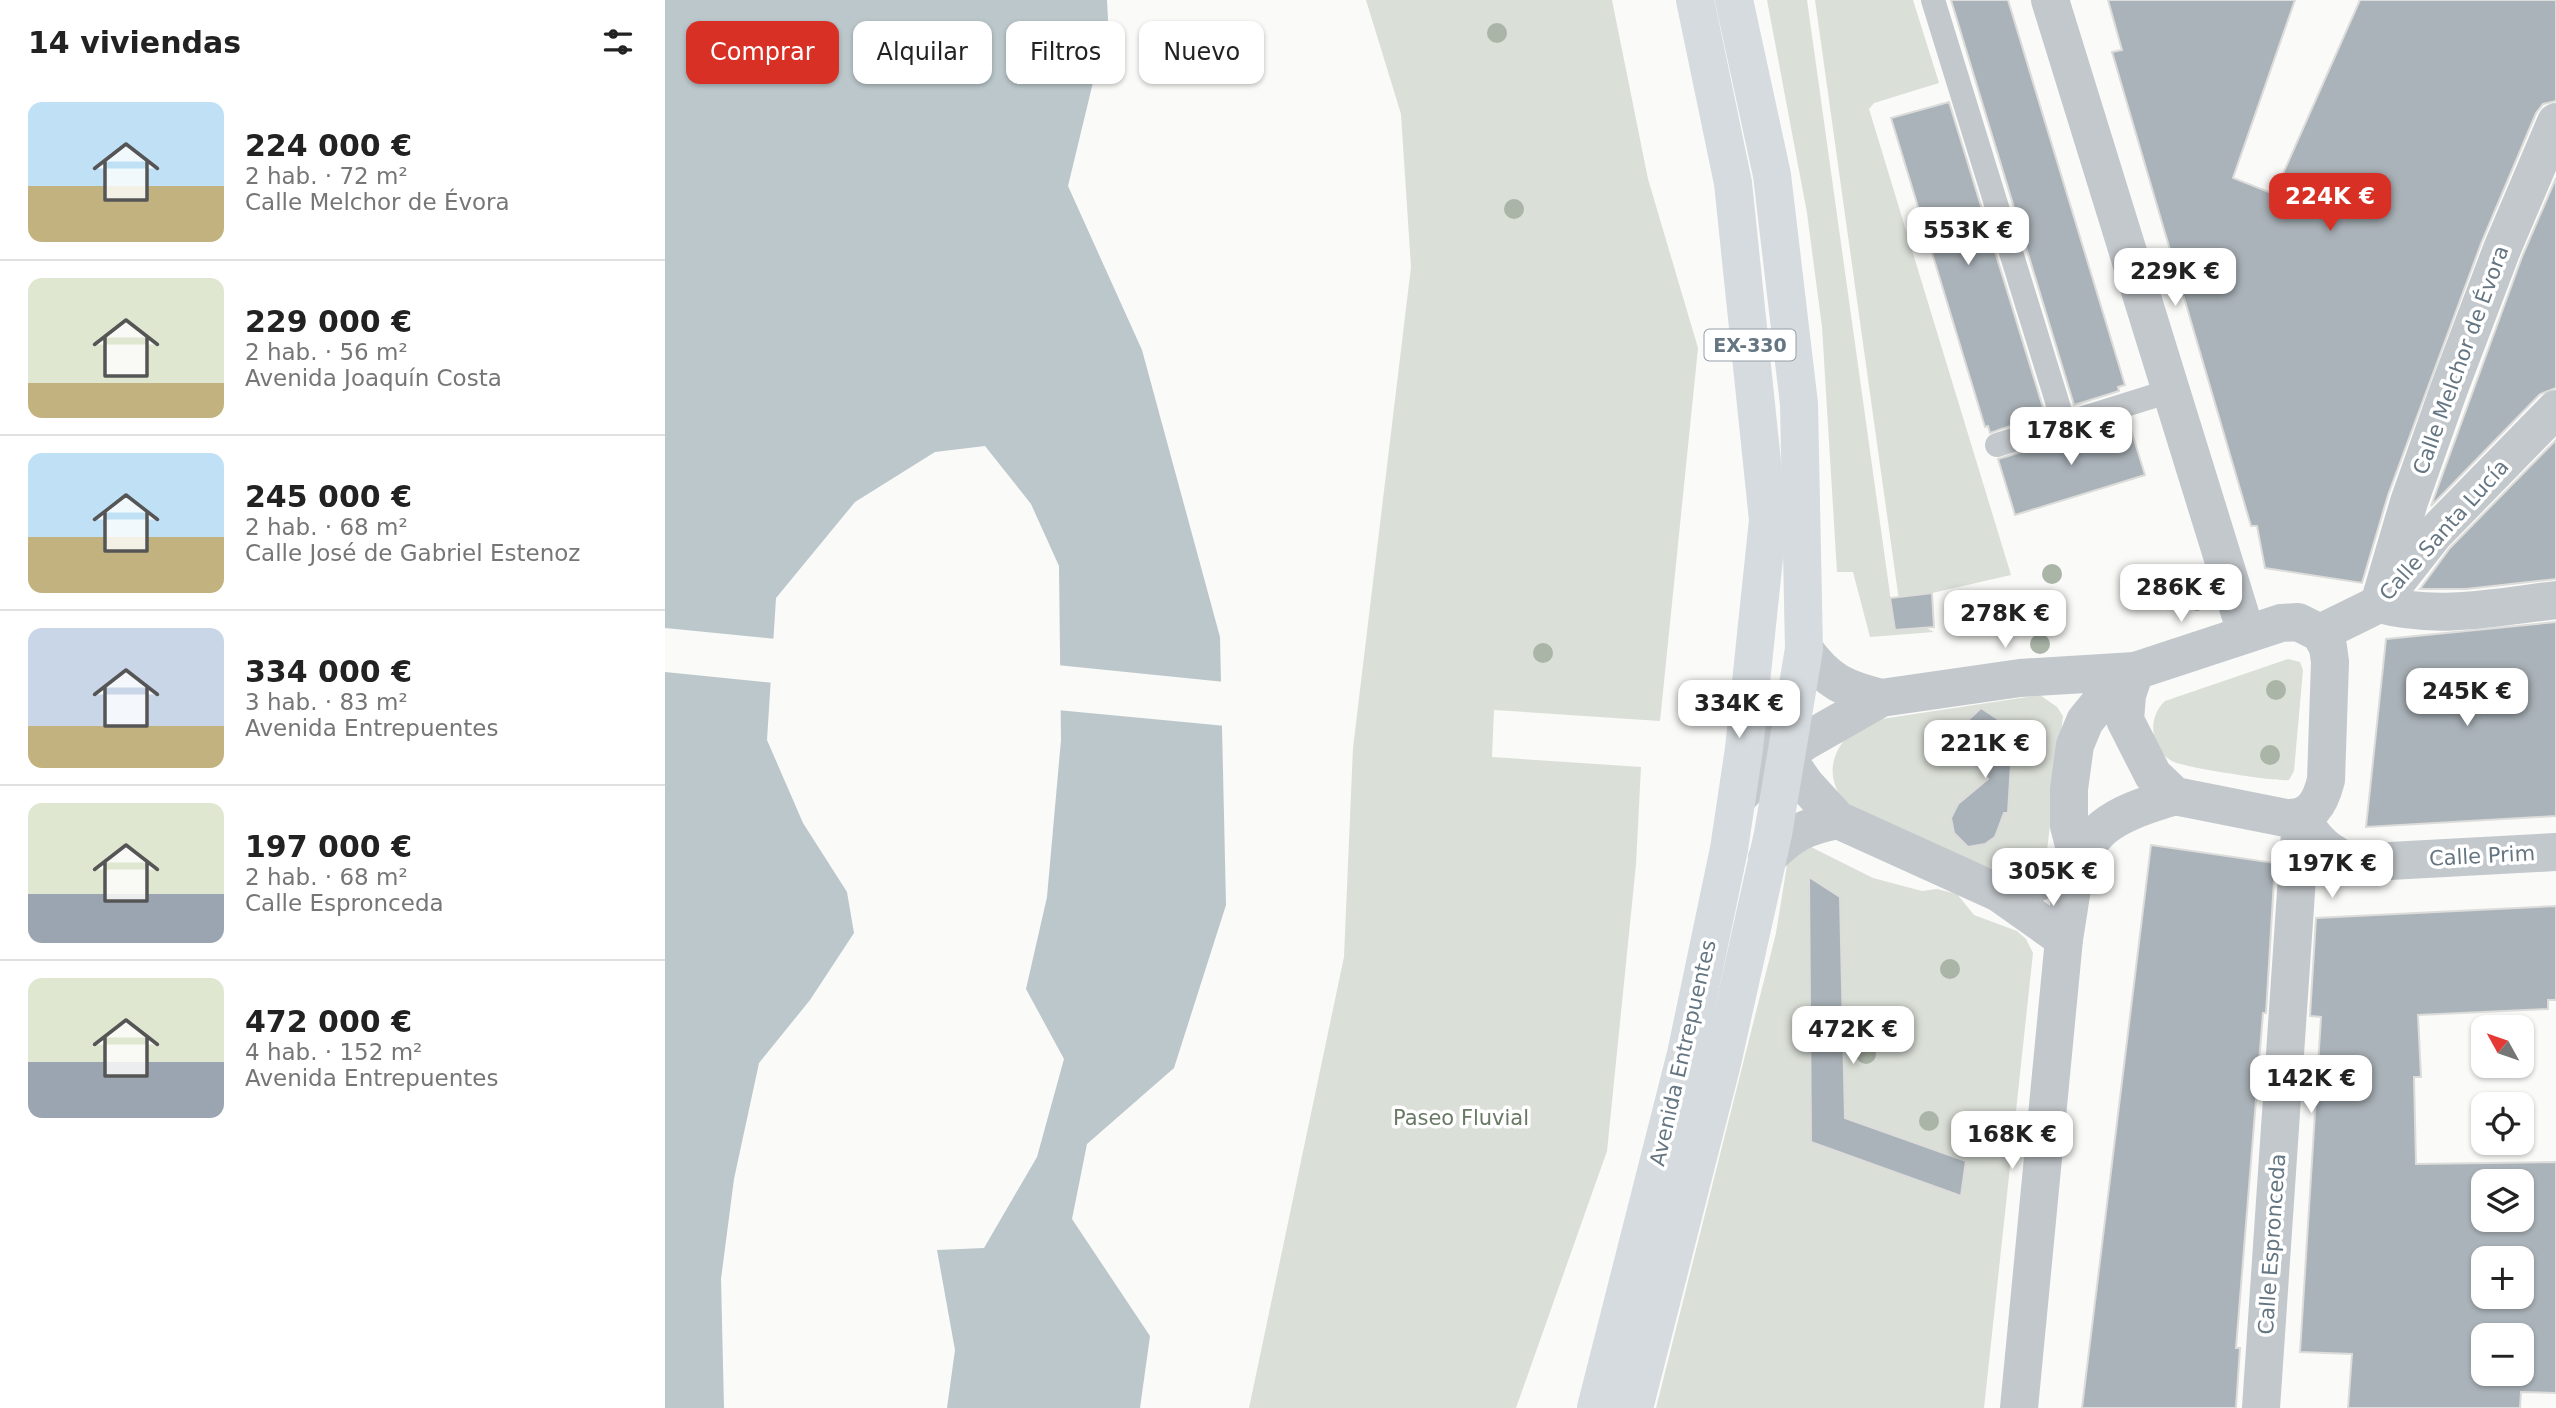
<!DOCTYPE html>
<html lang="es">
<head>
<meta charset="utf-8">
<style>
	:root { --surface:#fff; --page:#f6f6f6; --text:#222; --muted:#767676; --line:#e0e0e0; --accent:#d93025 }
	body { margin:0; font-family:"DejaVu Sans",sans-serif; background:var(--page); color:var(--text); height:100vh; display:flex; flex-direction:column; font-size:26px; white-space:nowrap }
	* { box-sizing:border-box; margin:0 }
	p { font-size:23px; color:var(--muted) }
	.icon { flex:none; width:38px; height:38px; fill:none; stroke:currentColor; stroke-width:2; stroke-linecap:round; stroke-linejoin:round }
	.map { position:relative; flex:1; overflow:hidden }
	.side { display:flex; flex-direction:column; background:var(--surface); width:665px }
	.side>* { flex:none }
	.guide { position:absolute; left:21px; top:21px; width:665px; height:63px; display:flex; gap:14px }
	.needle { width:46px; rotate:310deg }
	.tools { position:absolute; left:1806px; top:1015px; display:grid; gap:14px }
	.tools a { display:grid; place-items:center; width:63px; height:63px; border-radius:14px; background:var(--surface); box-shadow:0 2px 5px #0004; font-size:35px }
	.price { position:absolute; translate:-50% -60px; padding:0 16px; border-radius:14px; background:#fff; color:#222; font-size:23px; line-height:46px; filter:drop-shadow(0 2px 4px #0008) }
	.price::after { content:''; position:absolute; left:50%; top:42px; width:21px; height:16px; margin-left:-10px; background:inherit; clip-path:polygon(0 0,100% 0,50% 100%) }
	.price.active { background:var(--accent); color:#fff }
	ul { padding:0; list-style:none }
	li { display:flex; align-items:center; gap:21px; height:175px; padding:0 28px }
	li+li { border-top:2px solid var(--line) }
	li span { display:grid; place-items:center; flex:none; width:196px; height:140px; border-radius:14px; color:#555 }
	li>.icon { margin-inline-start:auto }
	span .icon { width:84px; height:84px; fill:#fffc; stroke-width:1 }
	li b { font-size:30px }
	h2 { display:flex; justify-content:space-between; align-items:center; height:84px; padding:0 28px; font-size:30px }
	.tag { padding:0 24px; border-radius:14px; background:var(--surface); box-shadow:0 2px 5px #0004; font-size:24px; line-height:63px }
	.tag.active { background:var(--accent); color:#fff }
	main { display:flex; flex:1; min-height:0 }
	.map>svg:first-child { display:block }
</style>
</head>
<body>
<main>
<section class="side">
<h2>14 viviendas<svg class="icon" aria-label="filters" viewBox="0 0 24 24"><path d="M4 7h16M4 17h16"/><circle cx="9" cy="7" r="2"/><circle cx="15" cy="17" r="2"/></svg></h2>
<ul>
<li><span style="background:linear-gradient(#bfe0f5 60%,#c2b280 0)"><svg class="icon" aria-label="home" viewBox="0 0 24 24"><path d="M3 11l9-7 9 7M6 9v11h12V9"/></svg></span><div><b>224 000 €</b><p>2 hab. · 72 m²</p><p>Calle Melchor de Évora</p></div></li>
<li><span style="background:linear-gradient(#dfe7d0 75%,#c2b280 0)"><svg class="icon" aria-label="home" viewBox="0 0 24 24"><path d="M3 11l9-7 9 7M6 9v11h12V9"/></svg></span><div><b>229 000 €</b><p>2 hab. · 56 m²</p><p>Avenida Joaquín Costa</p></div></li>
<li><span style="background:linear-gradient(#bfe0f5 60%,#c2b280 0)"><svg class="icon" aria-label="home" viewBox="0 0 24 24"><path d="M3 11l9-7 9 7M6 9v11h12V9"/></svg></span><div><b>245 000 €</b><p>2 hab. · 68 m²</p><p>Calle José de Gabriel Estenoz</p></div></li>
<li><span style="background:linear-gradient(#c9d6e8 70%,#c2b280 0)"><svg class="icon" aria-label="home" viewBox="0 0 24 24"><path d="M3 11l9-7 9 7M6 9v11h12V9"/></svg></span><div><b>334 000 €</b><p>3 hab. · 83 m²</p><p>Avenida Entrepuentes</p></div></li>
<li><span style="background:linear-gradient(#dfe7d0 65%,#9aa5b1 0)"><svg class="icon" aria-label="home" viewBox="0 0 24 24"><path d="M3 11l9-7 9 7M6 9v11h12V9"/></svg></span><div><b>197 000 €</b><p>2 hab. · 68 m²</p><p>Calle Espronceda</p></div></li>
<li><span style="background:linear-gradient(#dfe7d0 60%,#9aa5b1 0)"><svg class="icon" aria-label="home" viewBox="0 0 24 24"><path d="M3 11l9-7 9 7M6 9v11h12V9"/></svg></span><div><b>472 000 €</b><p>4 hab. · 152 m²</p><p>Avenida Entrepuentes</p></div></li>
</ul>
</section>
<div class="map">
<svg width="1891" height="1408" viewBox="0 0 1891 1408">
	<rect width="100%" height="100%" fill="#fafaf8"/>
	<g fill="#dadfd7">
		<path d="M 701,0 L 947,0 L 983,179 L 1033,348 L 995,721 L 829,710 L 827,757 L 976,767 L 971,864 L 942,1151 L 851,1408 L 584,1408 L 679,957 L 688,748 L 746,267 L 736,114 Z"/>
		<path d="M 1102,0 L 1142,0 L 1230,630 L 1261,628 L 1269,632 L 1205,637 L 1188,572 L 1172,572 L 1157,327 L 1142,213 Z"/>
		<path d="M 1150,0 L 1248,0 L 1274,83 L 1209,103 L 1204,109 L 1346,575 L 1267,593 L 1237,622 Z"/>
		<path d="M 1623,659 L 1635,662 L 1638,670 L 1629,771 L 1624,780 C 1613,782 1516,767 1507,761 C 1485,749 1482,717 1500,701 Z"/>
		<path d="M 1375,695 L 1392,707 L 1398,716 L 1381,859 L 1343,875 C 1306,860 1270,846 1233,831 C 1221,826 1204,823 1193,815 C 1154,784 1162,744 1203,721 Z"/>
		<path d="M 1146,847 L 1208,878 L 1257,891 L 1272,889 L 1292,894 L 1309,915 L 1352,931 L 1361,939 L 1368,953 L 1319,1408 L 991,1408 L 1111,933 L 1122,865 L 1126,856 Z"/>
	</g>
	<path fill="#bbc7cb" d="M 0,0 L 442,0 L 443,20 L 403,186 L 477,350 L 555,637 L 561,905 L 509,1068 L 422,1144 L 407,1219 L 485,1336 L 475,1408 L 282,1408 L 290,1350 L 272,1250 L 319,1248 L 372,1157 L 399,1059 L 361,989 L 382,897 L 396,740 L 394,566 L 366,504 L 320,446 L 270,452 L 190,502 L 111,598 L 102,740 L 138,823 L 182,892 L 189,933 L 145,1000 L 94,1063 L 69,1179 L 56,1279 L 59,1408 L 0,1408 Z"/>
	<g fill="#fafaf8">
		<path d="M 0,628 L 111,639 L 109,683 L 0,672 Z"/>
		<path d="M 392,665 L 560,682 L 561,726 L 392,710 Z"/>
	</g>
	<g fill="#aab3b9" stroke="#dcdcda" stroke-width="2" fill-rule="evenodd">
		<path d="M 1286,0 L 1343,0 L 1460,385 L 1453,387 L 1454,391 L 1409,405 Z"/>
		<path d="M 1443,0 L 1630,0 L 1568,178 L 1609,194 L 1695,0 L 1891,0 L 1891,101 L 1878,104 L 1871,113 L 1817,241 L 1723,495 L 1697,583 L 1600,568 L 1592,526 L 1586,526 L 1447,52 L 1457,50 Z"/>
		<path d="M 1284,102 L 1380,414 L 1325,433 L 1323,426 L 1320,427 L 1226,118 Z"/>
		<path d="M 1891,178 L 1891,388 L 1875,394 L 1766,506 L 1857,257 Z"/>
		<path d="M 1463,420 L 1480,475 L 1350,515 L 1333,459 Z"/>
		<path d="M 1891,440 L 1891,579 L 1801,589 L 1755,589 L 1785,548 Z"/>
		<path d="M 1267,593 L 1269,627 L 1230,630 L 1225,598 Z"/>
		<path d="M 1891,622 L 1891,816 L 1701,827 L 1721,639 Z"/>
		<path d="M 1316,708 L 1337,722 L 1347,748 L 1343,813 L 1339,813 L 1330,837 L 1320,844 L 1303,847 L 1289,833 L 1286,818 L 1293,804 L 1323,779 L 1300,753 L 1294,743 L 1299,724 Z"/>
		<path d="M 1486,845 L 1610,863 L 1601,1013 L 1598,1013 L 1571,1348 L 1575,1348 L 1571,1408 L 1417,1408 Z"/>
		<path d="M 1144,877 L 1175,897 L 1180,1118 L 1301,1161 L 1296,1196 L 1146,1142 Z"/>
		<path d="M 1891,906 L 1891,1000 L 1883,1000 L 1883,1009 L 1753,1015 L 1756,1077 L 1749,1077 L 1751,1164 L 1891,1162 L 1891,1393 L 1856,1392 L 1855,1408 L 1683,1408 L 1687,1354 L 1635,1352 L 1656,1017 L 1645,1016 L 1651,918 ZM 1818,1181 L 1857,1181 L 1857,1220 L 1818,1220 ZM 1818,1258 L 1857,1258 L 1857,1297 L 1818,1297 ZM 1818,1335 L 1857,1335 L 1857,1374 L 1818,1374 Z"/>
	</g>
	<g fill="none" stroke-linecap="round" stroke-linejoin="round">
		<g stroke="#c3c8cc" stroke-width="24">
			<path d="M 1268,0 L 1399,424"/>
			<path d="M 1332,445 L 1505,391"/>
		</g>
		<g stroke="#c3c8cc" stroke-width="38">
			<path d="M 1385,0 L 1581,633"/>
			<path d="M 1714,604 L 1744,502 L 1784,389 L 1837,249 L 1891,122"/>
			<path d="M 1714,604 C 1773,620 1832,607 1891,600"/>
			<path d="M 1655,633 L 1714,604 L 1769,534 L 1891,409"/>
			<path d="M 1139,649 C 1163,682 1178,688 1216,698"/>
			<path d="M 1085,693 L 1100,726 L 1140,784 L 1173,820 L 1334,893 L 1399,939"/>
			<path d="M 1073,797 L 1096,773 L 1139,742 L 1216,698 L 1355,678 L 1470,671 L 1616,623 L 1633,622 L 1655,633 L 1663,647 L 1665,662 L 1661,780 C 1655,804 1646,819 1621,818 L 1510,796 L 1488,775 L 1460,720 L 1462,695 L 1470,671"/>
			<path d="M 1102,858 C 1127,833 1139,827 1173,820"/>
			<path d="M 1334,893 C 1364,888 1392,877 1413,856 C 1422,847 1429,835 1439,827 C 1459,811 1486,804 1510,796"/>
			<path d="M 1354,1408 L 1399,939 L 1412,857 L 1404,826 L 1404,789 L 1410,745 L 1420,721 L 1437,700 L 1470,671"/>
			<path d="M 1596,1408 L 1636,818"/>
		</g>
		<path stroke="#c3c8cc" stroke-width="38" d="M 1636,818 C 1650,841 1663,854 1688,863 L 1891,852"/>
		<g stroke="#d6dbdf" stroke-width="38">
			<path d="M 931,1408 L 1021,1054 L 1064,849 L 1079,749 L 1103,520 L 1068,183 L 1030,0"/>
			<path d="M 969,1408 L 1057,1063 L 1108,834 L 1139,649 L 1134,404 L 1107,175 L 1069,0"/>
		</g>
	</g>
	<g fill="#aab4a7">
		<circle cx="832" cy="33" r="10"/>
		<circle cx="849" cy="209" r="10"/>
		<circle cx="1387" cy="574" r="10"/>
		<circle cx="1532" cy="601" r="10"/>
		<circle cx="1375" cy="644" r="10"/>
		<circle cx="878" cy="653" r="10"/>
		<circle cx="1611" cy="690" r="10"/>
		<circle cx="1605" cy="755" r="10"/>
		<circle cx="1285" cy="969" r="10"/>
		<circle cx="1200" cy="1021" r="10"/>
		<circle cx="1201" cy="1054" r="10"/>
		<circle cx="1264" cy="1121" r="10"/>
	</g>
	<g text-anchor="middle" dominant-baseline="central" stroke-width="7" stroke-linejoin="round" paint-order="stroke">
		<rect fill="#fff" stroke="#939fa8" stroke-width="2" x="1039.5" y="329.5" width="91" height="31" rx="5"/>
		<g font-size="19" font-weight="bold" fill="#657683">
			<text x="1085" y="345">EX-330</text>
		</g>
		<g font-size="21" fill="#657683" stroke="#fff">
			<text transform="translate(1796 360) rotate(-70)">Calle Melchor de Évora</text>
			<text transform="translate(1779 530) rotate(-48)">Calle Santa Lucía</text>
			<text transform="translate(1817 856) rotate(-3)">Calle Prim</text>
			<text transform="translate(1018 1053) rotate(-77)">Avenida Entrepuentes</text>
			<text transform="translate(1607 1244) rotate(-86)">Calle Espronceda</text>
		</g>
		<g font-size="21" fill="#687a64" stroke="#fff">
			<text x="796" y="1118">Paseo Fluvial</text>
		</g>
	</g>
</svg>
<div class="tools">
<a><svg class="needle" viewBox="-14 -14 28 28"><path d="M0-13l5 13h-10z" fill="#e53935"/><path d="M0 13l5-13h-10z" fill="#767676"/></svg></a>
<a><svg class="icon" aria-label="locate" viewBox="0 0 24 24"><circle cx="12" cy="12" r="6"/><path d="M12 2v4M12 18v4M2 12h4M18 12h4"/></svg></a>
<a><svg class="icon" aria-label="layers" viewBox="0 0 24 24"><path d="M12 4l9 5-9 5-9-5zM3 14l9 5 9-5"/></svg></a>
<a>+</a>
<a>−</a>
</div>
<b class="price active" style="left:1665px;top:233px">224K €</b>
<b class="price" style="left:1303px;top:267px">553K €</b>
<b class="price" style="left:1510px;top:308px">229K €</b>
<b class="price" style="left:1406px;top:467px">178K €</b>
<b class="price" style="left:1516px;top:624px">286K €</b>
<b class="price" style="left:1340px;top:650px">278K €</b>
<b class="price" style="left:1802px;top:728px">245K €</b>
<b class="price" style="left:1074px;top:740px">334K €</b>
<b class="price" style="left:1320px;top:780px">221K €</b>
<b class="price" style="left:1667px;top:900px">197K €</b>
<b class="price" style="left:1388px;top:908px">305K €</b>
<b class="price" style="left:1188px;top:1066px">472K €</b>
<b class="price" style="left:1646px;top:1115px">142K €</b>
<b class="price" style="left:1347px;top:1171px">168K €</b>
<div class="guide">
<a class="tag active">Comprar</a>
<a class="tag">Alquilar</a>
<a class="tag">Filtros</a>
<a class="tag">Nuevo</a>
</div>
</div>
</main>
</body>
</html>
